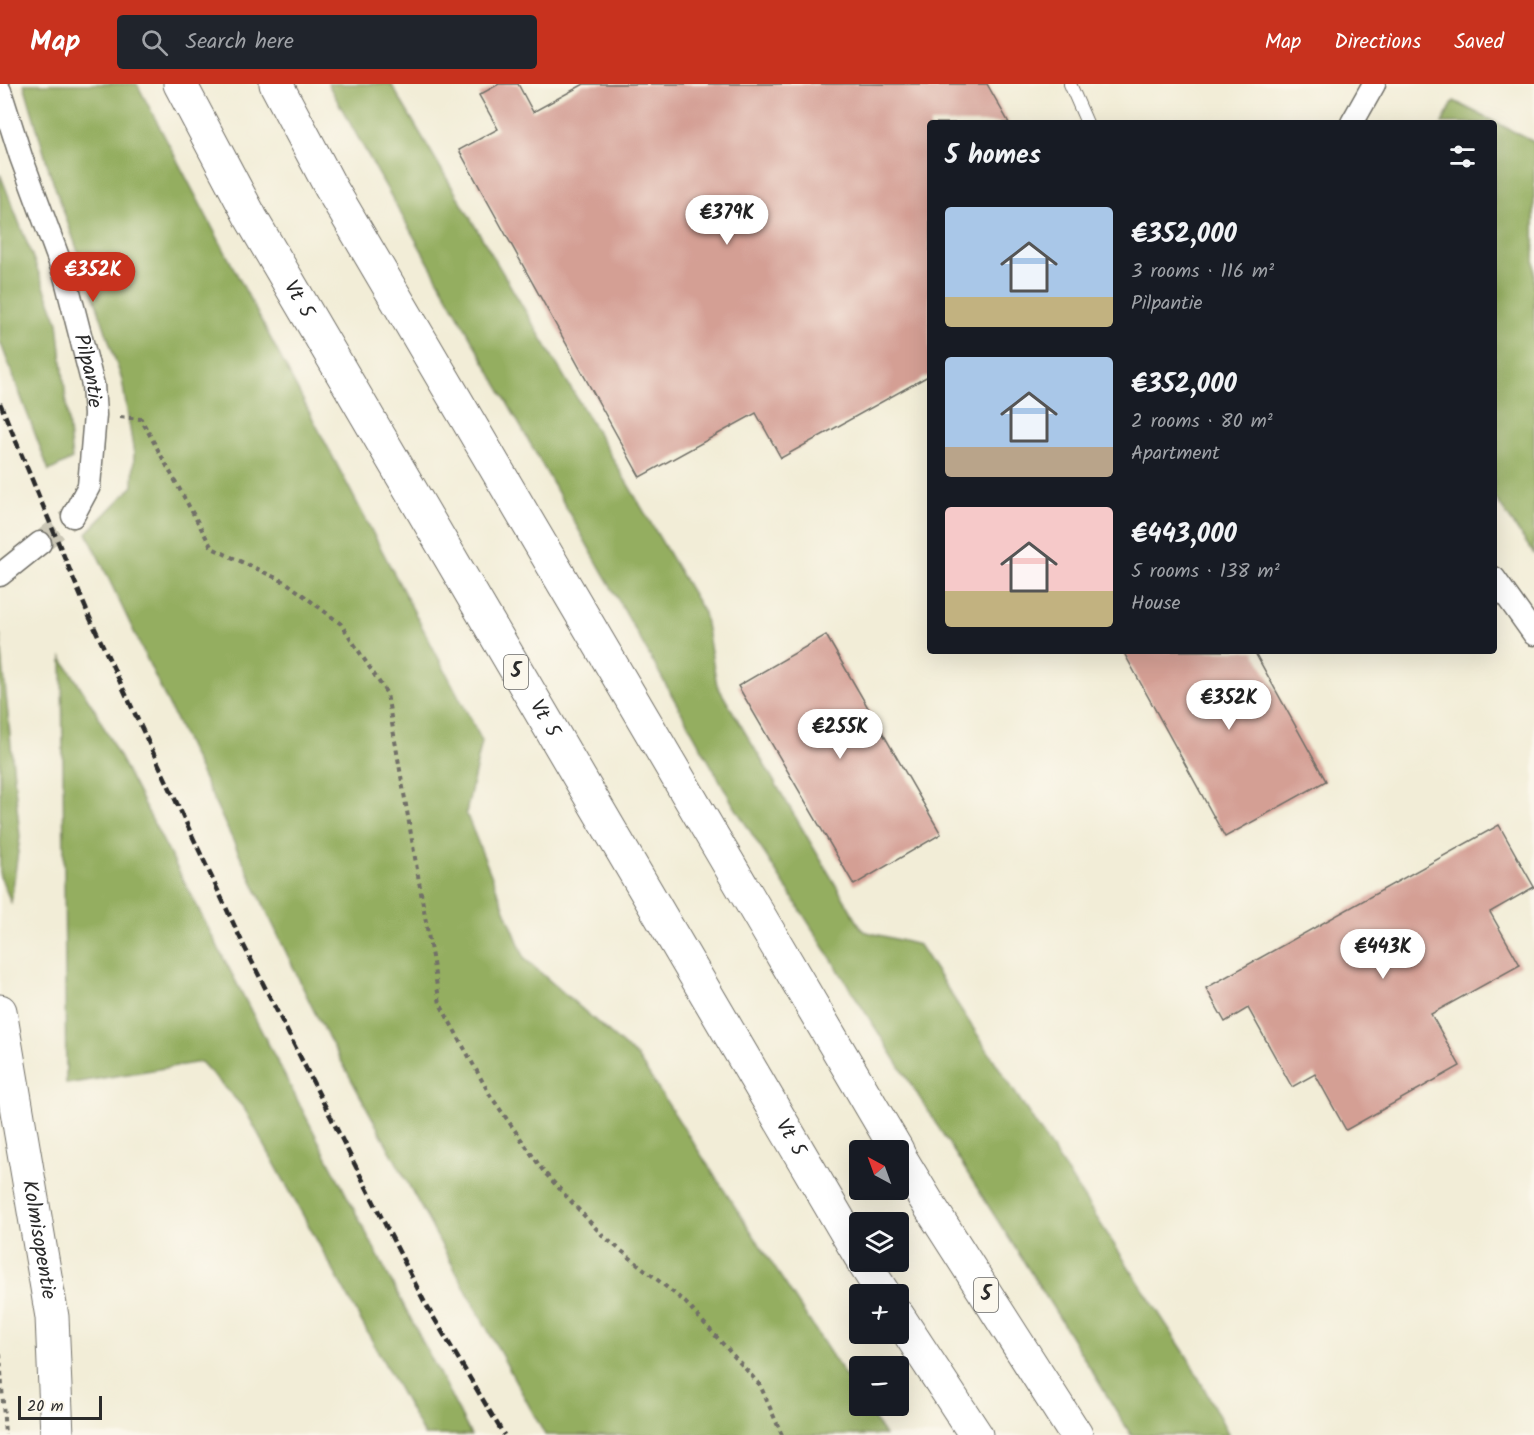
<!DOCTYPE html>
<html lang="en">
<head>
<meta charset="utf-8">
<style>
	:root { --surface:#171b24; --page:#20242c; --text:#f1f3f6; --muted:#9ea1a6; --accent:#c8321e }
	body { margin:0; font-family:Kalam,sans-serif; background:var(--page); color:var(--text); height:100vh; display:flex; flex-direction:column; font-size:22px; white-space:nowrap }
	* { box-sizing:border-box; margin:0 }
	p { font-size:20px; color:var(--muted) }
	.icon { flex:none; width:33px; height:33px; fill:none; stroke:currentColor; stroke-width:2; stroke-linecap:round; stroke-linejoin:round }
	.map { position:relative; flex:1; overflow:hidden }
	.details { position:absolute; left:927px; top:36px; width:570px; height:534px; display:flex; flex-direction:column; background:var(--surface); border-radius:6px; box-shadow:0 6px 24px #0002 }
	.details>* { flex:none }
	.needle { width:39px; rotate:319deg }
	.controls { position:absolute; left:849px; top:1056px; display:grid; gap:12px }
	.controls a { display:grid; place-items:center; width:60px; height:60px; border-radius:6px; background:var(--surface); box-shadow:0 6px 24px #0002; font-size:30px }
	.scale { position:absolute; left:18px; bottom:15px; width:84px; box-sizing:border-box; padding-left:6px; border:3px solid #2b2b2b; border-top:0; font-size:16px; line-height:21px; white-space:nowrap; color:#2b2b2b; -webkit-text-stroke:4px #fbf7ec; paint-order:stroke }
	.price { position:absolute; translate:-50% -51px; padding:0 14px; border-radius:21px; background:#fff; color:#222; font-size:20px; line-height:39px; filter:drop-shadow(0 2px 3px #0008) }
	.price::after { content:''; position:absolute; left:50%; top:36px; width:18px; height:14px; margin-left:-9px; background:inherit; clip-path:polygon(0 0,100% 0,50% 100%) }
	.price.on { background:var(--accent); color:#fff }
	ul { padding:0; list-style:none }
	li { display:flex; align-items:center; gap:18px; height:150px; padding:0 18px }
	li span { display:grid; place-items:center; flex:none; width:168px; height:120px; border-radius:6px; color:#555 }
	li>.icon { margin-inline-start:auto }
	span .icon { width:72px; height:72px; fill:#fffc; stroke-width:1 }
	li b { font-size:26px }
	h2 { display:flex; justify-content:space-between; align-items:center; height:72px; padding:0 18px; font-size:26px }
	header { display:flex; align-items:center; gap:36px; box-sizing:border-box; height:84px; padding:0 30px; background:var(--accent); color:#fff }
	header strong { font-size:28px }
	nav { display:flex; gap:33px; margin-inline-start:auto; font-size:21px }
	.search { width:420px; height:54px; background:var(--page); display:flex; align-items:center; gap:15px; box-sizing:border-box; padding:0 21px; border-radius:6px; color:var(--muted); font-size:22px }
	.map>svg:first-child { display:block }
</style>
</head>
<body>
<header>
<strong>Map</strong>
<div class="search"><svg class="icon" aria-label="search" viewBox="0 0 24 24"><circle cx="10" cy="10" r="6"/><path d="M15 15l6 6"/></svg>Search here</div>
<nav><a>Map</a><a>Directions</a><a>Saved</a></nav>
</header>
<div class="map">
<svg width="1534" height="1351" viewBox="0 0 1534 1351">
	<rect width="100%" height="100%" fill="#fbf7ec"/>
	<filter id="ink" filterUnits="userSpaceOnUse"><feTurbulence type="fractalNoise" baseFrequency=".0167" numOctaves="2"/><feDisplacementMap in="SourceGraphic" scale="12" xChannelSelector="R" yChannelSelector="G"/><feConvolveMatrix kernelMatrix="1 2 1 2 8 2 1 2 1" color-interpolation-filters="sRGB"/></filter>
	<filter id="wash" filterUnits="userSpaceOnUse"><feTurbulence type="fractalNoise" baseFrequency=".008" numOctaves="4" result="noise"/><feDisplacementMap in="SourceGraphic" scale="24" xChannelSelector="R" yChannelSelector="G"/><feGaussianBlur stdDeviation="1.35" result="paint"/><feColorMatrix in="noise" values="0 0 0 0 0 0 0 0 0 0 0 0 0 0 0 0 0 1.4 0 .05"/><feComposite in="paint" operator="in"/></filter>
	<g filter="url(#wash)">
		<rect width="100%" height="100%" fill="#f2edd7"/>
		<g fill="#94ae60" stroke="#606c46" stroke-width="1.5">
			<path d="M 24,0 L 137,0 L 482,657 L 466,729 L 525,875 L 638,974 L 859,1313 L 860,1322 L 865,1322 L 885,1351 L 545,1351 L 314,927 L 87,449 L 133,402 L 134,370 L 122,296 L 97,221 L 50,89 Z"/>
			<path d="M 328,0 L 391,0 L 704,529 L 717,601 L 863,847 L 919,861 L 1188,1274 L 1229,1351 L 1131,1351 L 1052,1222 L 733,720 Z"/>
			<path d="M 1454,17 L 1534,58 L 1534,470 L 1494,412 L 1494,39 L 1442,39 Z"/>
			<path d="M 0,90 L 58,238 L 72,375 L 49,387 L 0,257 Z"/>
			<path d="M 0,550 L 20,753 L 11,818 L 0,792 Z"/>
			<path d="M 62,574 L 95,626 L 471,1351 L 424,1351 L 244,1024 L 201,978 L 66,1000 Z"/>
		</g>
		<g id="blocks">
			<g fill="#d49f94">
				<path d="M 499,0 L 518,0 L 533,28 L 584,0 L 987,0 L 1009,39 L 930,39 L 930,291 L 781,374 L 756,329 L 640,393 L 459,66 L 498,45 L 479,11 Z"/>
				<path d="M 826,551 L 941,750 L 854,801 L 738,602 Z"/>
				<path d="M 1123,567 L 1254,567 L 1326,697 L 1225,753 Z"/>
				<path d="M 1499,741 L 1534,803 L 1490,828 L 1520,881 L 1431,930 L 1460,982 L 1346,1046 L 1315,990 L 1292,1003 L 1248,924 L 1225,938 L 1206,904 Z"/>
			</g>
		</g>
	</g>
	<g filter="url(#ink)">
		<use href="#blocks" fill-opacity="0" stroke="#716f67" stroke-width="1.5"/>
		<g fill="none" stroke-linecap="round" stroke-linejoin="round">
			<path stroke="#cac6b5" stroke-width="22" stroke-dasharray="22 11" stroke-linecap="butt" d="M 40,459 L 73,432"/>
			<g stroke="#716f67" stroke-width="14">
				<path id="lane" d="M 1070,0 L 1087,39"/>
			</g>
			<g stroke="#716f67" stroke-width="25">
				<g id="street">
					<path id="s1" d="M 0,7 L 21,73 L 65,192 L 93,301 L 95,331 L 89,402 L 73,432"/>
					<path d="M 1352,39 L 1374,0"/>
					<path d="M 0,491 L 40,459"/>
					<path d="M 1494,494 L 1534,550"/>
				</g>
			</g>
			<g stroke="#716f67" stroke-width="35">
				<g id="secondary">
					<path id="s2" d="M 0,927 L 52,1233 L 57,1351"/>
				</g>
			</g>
			<g stroke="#716f67" stroke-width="35">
				<g id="highway">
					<path id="s3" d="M 180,0 L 251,134 L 860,1172"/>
					<path d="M 276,0 L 331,104 L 897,1066"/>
					<path d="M 898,1070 L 929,1121 L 1076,1351"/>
					<path d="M 863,1178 L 884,1210"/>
					<path d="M 898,1232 L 976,1351"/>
				</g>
			</g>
			<g stroke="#716f67" stroke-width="4" stroke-dasharray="4.5 4.5" stroke-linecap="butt">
				<path d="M 120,333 L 141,335 L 212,464 L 287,499 L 341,540 L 387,610 L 440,920 L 490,1011 L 544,1088 L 603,1152 L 685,1218 L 760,1301 L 782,1351"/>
				<path d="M 0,1270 L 5,1351"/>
			</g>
			<use href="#lane" stroke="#fff" stroke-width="12"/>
			<use href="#street" stroke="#fff" stroke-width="22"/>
			<use href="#secondary" stroke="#fff" stroke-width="33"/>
			<use href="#highway" stroke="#fff" stroke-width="33"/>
			<path stroke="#2b2b2b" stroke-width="4.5" stroke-dasharray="9 4.5" stroke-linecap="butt" d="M 0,319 L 89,532 L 244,862 L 425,1219 L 504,1351"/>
		</g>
	</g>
	<g text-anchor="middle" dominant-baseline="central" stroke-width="5" stroke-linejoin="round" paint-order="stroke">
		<g fill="#fbf7ec" stroke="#696865" stroke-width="1.5">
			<rect x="504" y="571" width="24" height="34" rx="4.5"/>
			<rect x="974" y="1194" width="24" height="34" rx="4.5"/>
		</g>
		<g font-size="20" font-weight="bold" fill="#2b2b2b">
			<text x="516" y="588">5</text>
			<text x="986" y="1211">5</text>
		</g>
		<g font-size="21" fill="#2b2b2b" stroke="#fbf7ec">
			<text stroke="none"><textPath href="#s3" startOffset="246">Vt 5</textPath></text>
			<text stroke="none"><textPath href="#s1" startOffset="294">Pilpantie</textPath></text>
			<text stroke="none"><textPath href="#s3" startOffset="732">Vt 5</textPath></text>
			<text stroke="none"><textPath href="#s3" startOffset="1218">Vt 5</textPath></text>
			<text stroke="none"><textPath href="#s2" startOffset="232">Kolmisopentie</textPath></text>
		</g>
	</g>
</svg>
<div class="controls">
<a><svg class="needle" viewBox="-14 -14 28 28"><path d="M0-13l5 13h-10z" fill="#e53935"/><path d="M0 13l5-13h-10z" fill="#9ea1a6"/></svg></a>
<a><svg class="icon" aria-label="layers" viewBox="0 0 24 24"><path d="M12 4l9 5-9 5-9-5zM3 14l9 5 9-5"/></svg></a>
<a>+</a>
<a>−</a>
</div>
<div class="scale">20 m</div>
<b class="price" style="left:727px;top:162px">€379K</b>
<b class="price on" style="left:93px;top:219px">€352K</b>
<b class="price" style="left:1229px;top:647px">€352K</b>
<b class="price" style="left:840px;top:676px">€255K</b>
<b class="price" style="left:1383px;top:896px">€443K</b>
<section class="details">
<h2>5 homes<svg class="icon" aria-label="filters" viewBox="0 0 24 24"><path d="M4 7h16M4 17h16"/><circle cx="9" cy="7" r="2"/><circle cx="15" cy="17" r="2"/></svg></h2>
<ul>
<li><span style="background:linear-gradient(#a9c7e8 75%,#c2b280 0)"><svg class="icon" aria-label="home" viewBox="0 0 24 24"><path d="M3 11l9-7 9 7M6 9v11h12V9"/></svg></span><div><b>€352,000</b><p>3 rooms · 116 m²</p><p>Pilpantie</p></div></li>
<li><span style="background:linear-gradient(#a9c7e8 75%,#b9a48a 0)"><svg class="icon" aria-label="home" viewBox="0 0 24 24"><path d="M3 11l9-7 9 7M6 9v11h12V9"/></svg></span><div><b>€352,000</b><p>2 rooms · 80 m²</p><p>Apartment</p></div></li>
<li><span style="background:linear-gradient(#f6c9c9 70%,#c2b280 0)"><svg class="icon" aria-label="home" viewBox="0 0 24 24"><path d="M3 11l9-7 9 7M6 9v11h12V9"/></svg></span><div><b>€443,000</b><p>5 rooms · 138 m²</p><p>House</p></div></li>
</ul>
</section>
</div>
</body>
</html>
